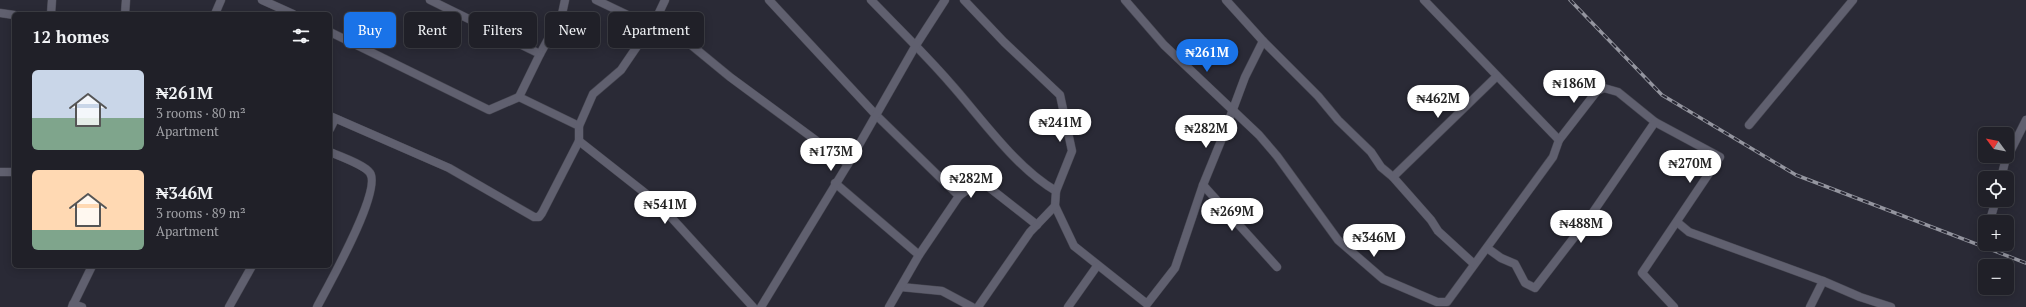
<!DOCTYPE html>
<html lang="en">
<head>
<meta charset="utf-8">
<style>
	:root { --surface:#202028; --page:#2d2d34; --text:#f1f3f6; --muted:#a2a3a8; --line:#3d3e45; --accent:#1a73e8 }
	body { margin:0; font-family:"PT Serif",serif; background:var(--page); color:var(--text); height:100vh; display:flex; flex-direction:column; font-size:15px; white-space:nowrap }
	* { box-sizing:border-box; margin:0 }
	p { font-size:13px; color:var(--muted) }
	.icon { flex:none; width:22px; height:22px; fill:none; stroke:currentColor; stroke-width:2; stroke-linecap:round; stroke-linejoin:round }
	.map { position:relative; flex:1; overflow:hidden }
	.drawer { position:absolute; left:12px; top:12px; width:320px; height:256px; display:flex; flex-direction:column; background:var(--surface); border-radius:6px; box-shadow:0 2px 10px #0003,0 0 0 1px var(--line) }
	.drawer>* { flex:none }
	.hud { position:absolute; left:344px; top:12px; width:380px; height:36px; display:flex; gap:8px }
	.needle { width:26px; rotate:302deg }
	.buttons { position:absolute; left:1978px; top:127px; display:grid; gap:8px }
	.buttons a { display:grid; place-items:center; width:36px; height:36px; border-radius:6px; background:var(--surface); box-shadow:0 2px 10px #0003,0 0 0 1px var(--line); font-size:20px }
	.price { position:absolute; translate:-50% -34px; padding:0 9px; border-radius:14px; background:#fff; color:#222; font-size:13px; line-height:26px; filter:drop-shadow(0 1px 2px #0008) }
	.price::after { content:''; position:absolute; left:50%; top:24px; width:12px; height:9px; margin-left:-6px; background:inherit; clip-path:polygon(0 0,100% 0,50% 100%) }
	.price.selected { background:var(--accent); color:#fff }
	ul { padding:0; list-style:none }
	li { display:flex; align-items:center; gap:12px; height:100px; padding:0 20px }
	li span { display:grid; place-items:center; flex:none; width:112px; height:80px; border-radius:6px; color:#555 }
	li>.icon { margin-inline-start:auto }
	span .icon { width:48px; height:48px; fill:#fffc; stroke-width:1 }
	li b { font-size:17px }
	h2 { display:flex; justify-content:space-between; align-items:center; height:48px; padding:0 20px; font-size:17px }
	.pill { padding:0 14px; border-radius:6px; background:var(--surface); box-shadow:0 2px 10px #0003,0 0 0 1px var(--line); font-size:14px; line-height:36px }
	.pill.selected { background:var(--accent); color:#fff }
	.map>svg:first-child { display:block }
</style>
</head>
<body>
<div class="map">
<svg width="2026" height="307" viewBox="0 0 2026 307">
	<rect width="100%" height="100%" fill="#2a2a36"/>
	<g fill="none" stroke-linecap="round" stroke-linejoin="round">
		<g stroke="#474752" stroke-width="9">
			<g id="minor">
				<path d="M 262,0 L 293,14"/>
				<path d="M 596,0 L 636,19 L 657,17 L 730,77 L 848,164"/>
				<path d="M 769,0 L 876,115 L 959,196"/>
				<path d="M 871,0 C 898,28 926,55 951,84 C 982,119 1016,168 1056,191 L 1055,206 L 1074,246 L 1147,304 L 1175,268 L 1203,185 L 1223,136 L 1245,77 L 1263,41"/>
				<path d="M 964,0 L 1004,42 L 1060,95 L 1072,151 L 1056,191"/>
				<path d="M 1125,0 L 1164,45 L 1259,135 L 1277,156 L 1338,240 L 1383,279 L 1437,302 L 1447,302 L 1553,157 L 1559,140 L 1597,91 L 1604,88 L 1618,92 L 1655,122 L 1720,157 L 1642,273 L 1674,307"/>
				<path d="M 1226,0 L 1263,41 L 1318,96 L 1338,120 L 1371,152 L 1381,167 L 1393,177 L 1431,220 L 1438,231 L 1474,264"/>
				<path d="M 1424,0 L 1559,140"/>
				<path d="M 0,13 L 14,15"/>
				<path d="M 51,14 L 52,0"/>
				<path d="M 125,14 L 126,0"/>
				<path d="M 215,14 L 221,0"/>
				<path d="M 330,32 L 489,110 L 519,97"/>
				<path d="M 540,54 L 562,14 L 565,0"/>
				<path d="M 330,116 L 449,168 L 534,217 L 539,217 L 542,213 L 579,141 L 579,126 L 519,97 L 540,54 L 430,0"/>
				<path d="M 1749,125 L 1853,0"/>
				<path d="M 579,126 L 593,94 L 621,70 L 657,17 L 665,0"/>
				<path d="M 330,129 L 335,119"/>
				<path d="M 579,141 L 659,204 L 753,307"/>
				<path d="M 0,172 L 14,172"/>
				<path d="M 1393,177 L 1497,76"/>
				<path d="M 2001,178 L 2005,162 L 2026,120"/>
				<path d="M 835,183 L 919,255"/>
				<path d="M 1203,185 L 1277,267"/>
				<path d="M 1990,220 L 1996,200"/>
				<path d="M 1677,222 L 1689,232 L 1823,281 L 1860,297 L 1891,307"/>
				<path d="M 1487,248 L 1501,258 L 1515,264 L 1525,283 L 1535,288 L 1589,218 L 1655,122"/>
				<path d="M 901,287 L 942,291 L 972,307"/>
				<path d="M 73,304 L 82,307"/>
				<path d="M 72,307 L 92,266"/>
				<path d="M 229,307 L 252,266"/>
				<path d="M 317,307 C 328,286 382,191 370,173 C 365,165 339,156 330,152"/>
				<path d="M 761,307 L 848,164 L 916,45 L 945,0"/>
				<path d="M 889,307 L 919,255 L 959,196 L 977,182 L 986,185 L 1037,225"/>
				<path d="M 978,307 L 1030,232 L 1055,206"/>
				<path d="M 1068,307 L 1097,266"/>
				<path d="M 1810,307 L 1823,281"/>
			</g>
		</g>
		<use href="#minor" stroke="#60606f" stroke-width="8"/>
		<g stroke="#94959f" stroke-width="3.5">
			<path id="rail" d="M 1570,0 L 1662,95 L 1796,175 L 2026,263"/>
		</g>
		<use href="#rail" stroke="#2a2a36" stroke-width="2" stroke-dasharray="6" stroke-linecap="butt"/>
	</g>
</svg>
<div class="buttons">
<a><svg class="needle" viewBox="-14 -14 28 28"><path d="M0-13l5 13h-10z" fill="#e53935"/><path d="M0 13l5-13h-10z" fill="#a2a3a8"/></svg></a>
<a><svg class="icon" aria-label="locate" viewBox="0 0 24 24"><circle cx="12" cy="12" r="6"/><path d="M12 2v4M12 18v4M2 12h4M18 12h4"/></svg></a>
<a>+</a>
<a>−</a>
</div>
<b class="price selected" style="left:1207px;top:73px">₦261M</b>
<b class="price" style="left:1574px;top:104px">₦186M</b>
<b class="price" style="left:1438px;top:119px">₦462M</b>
<b class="price" style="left:1060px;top:143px">₦241M</b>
<b class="price" style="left:1206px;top:149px">₦282M</b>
<b class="price" style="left:831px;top:172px">₦173M</b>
<b class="price" style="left:1690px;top:184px">₦270M</b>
<b class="price" style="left:971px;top:199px">₦282M</b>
<b class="price" style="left:665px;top:225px">₦541M</b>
<b class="price" style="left:1232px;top:232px">₦269M</b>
<b class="price" style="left:1581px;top:244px">₦488M</b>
<b class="price" style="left:1374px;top:258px">₦346M</b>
<div class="hud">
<a class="pill selected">Buy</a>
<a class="pill">Rent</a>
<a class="pill">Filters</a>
<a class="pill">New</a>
<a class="pill">Apartment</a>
</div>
<section class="drawer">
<h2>12 homes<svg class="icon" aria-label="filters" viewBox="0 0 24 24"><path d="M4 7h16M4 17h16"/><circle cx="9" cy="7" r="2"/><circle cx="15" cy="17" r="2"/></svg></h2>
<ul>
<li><span style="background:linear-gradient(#c9d6e8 60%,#7fa58c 0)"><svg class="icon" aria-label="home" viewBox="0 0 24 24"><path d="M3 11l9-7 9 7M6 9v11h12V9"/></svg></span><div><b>₦261M</b><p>3 rooms · 80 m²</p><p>Apartment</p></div></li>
<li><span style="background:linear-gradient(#ffd9b3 75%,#7fa58c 0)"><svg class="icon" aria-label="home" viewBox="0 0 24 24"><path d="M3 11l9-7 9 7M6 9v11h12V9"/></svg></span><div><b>₦346M</b><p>3 rooms · 89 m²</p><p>Apartment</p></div></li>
</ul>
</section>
</div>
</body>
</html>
